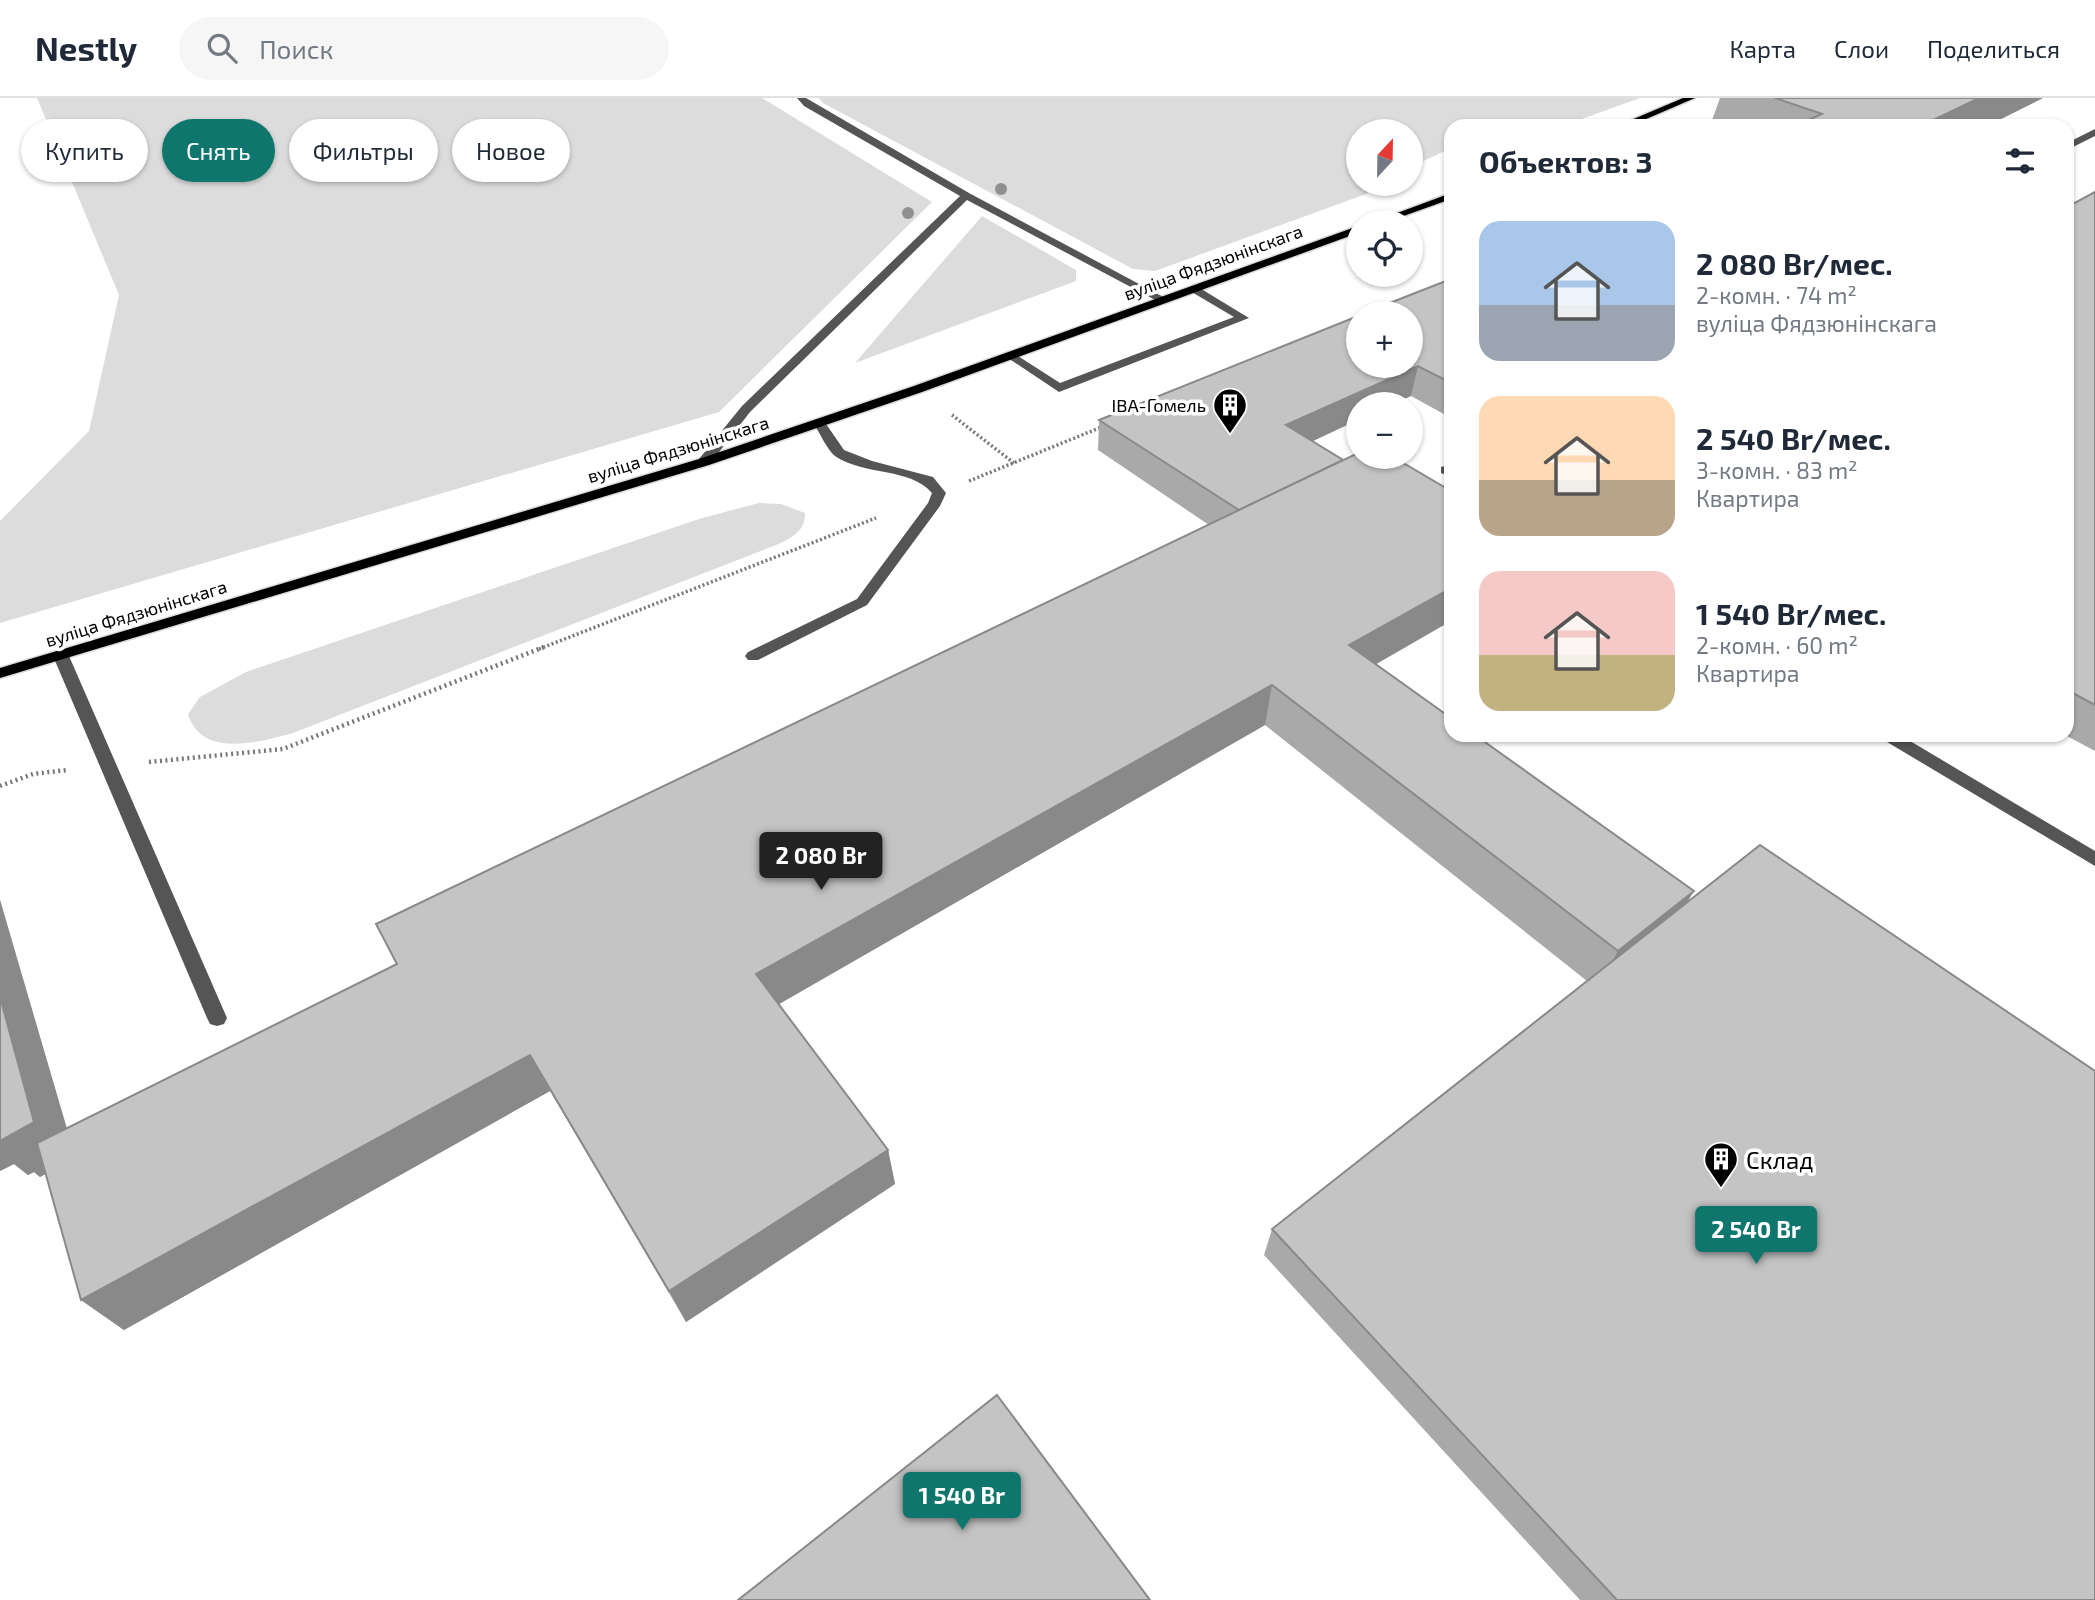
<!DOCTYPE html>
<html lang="ru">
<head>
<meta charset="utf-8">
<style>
	:root { --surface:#fff; --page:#f6f6f7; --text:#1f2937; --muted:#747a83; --line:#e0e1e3; --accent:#0f766e }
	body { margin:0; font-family:"Exo 2",sans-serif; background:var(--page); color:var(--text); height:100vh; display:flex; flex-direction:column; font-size:26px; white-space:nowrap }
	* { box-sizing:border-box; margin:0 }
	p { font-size:23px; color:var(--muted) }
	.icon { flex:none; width:38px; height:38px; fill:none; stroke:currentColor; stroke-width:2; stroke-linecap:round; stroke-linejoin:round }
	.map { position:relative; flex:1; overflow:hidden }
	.details { position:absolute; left:1444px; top:21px; width:630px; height:623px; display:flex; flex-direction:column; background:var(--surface); border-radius:21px; box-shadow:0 2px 5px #0004 }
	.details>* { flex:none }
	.guide { position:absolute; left:21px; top:21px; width:665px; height:63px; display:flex; gap:14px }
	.needle { width:46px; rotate:22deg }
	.buttons { position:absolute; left:1346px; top:21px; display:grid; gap:14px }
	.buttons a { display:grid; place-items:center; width:77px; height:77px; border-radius:50%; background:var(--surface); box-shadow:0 2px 5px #0004; font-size:35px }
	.price { position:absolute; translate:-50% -60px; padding:0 16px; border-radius:7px; background:var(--accent); color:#fff; font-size:23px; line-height:46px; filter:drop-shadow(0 2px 4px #0008) }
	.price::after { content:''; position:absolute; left:50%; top:42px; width:21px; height:16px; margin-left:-10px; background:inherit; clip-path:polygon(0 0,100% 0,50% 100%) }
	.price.active { background:#222; color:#fff }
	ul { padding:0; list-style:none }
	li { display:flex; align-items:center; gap:21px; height:175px; padding:0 35px }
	li span { display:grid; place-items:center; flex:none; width:196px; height:140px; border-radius:21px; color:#555 }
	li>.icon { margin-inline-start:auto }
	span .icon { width:84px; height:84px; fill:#fffc; stroke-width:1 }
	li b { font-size:30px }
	h2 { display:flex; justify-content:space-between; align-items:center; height:84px; padding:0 35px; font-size:30px }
	.chip { padding:0 24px; border-radius:32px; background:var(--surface); box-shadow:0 2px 5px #0004; font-size:24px; line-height:63px }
	.chip.active { background:var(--accent); color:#fff }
	header { display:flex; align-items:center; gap:42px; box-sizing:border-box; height:98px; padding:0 35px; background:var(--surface); border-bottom:2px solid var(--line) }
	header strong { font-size:33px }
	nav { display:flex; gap:38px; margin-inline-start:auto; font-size:24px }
	.search { width:490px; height:63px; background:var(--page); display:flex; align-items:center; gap:18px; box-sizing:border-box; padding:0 24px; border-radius:38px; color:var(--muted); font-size:26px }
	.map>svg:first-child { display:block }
</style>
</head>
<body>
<header>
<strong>Nestly</strong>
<div class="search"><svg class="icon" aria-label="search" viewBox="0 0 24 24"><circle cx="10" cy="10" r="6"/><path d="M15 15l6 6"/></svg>Поиск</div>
<nav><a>Карта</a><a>Слои</a><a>Поделиться</a></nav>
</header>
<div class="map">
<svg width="2095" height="1502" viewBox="0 0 2095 1502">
	<rect width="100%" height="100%" fill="#fff"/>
	<g fill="#dcdcdc">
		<path d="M 37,0 L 762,0 L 932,104 L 719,314 L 0,525 L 0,423 L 89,333 L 119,197 Z"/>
		<path d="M 819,0 L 1640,0 L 1579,22 L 1556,28 L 1451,28 L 1451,50 L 1411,69 L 1410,33 L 1358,33 L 1358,86 L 1383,86 L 1366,96 L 1155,173 L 1133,171 L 823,5 Z"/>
		<path d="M 982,118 L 1076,172 L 1076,183 L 855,265 Z"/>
		<path d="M 759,405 L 781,406 L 805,415 C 806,433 791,440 776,447 L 293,635 C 260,644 201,661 188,616 L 200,599 L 246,574 L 702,420 Z"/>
	</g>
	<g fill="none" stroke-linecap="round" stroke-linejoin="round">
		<g stroke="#dbdbdb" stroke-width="3">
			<g id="major">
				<path d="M 1683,0 L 1695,0 L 1630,28 L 1617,28 Z"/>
				<path d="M 1451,95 L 1451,101 L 1387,124 L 1373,124 Z"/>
				<path d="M 1358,128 L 1358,135 L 922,294 L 709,367 L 0,580 L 0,570 L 699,361 L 914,288 Z"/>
			</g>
		</g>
		<path stroke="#777" stroke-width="2.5" stroke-dasharray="1 2" stroke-linecap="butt" d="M 1577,28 L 1589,25"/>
		<g stroke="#777" stroke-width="3.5" stroke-dasharray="2 2.5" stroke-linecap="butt">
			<path d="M 952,317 L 1014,365"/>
			<path d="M 969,383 L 1104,328"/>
			<path d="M 539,551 L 876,420"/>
		</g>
		<g stroke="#777" stroke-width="4.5" stroke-dasharray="2 3.5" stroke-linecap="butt">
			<path d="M 149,664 L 283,651 L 544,549"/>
			<path d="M 0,688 L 33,676 L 67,672"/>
		</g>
		<g fill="#555" fill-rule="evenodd">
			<path d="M 797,0 L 806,0 L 969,95 L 1169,202 L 1159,204 L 967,102 L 750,314 L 709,367 L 699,367 L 699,361 L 742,308 L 960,98 L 804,8 Z"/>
			<path d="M 2095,31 L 2095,38 L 2067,52 L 2067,45 Z"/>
			<path d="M 1190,189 L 1198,189 L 1249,220 L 1059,294 L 1005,258 L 1015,256 L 1060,285 L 1234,219 L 1190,193 Z"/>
			<path d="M 820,322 L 824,323 L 844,352 L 872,363 L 933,379 L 946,395 L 940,408 L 867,507 L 758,562 L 748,562 L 745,558 L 748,554 L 857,501 L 928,405 L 932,395 C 910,369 864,378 835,358 C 827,352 820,335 814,326 Z"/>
			<path d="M 1451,366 L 1451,379 L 1441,375 L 1441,369 Z"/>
			<path d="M 61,553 L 69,558 L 227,920 L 224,926 L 217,928 L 210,926 L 207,920 L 53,558 Z"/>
			<path d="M 1880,637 L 1900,637 L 2095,753 L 2095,768 L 1882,641 Z"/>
		</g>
		<use href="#major" fill="#000" fill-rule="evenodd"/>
	</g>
	<g fill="#8f8f8f">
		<circle cx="1001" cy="91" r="6"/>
		<circle cx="908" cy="115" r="6"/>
	</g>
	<g fill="#a9a9a9">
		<path d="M 1720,0 L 2043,0 L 1987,28 L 1720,28 L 1711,25 Z"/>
		<path d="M 2095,94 L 2095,653 L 2065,637 L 2067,637 L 2067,109 Z"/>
		<path d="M 1451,181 L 1451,320 L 1411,298 L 1393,306 L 1358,306 L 1312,343 L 1376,566 L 1688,803 L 2095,1502 L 1580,1502 L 1264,1157 L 1272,1131 L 1587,883 L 1265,627 L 779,906 L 888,1052 L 895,1086 L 686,1224 L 550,993 L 124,1232 L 81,1202 L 46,1076 L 40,1079 L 34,1074 L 28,1077 L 14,1066 L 0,1073 L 0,802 L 66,1030 L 397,866 L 1209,427 L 1098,352 L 1099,322 Z"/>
	</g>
	<g fill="#898989">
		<path d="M 1979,0 L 2043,0 L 1987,28 L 1921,28 Z"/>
		<path d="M 1418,268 L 1411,298 L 1393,306 L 1358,306 L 1358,322 L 1281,358 L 1286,327 Z"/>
		<path d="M 1451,490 L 1451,523 L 1340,587 L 1349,547 Z"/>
		<path d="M 1272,587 L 1265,627 L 767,913 L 756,876 Z"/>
		<path d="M 1694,793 L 1671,831 L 1597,891 L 1618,853 Z"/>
		<path d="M 0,802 L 75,1058 L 40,1079 L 34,1074 L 28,1077 L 14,1066 L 0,1073 Z"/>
		<path d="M 530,957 L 550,993 L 124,1232 L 81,1202 Z"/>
		<path d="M 888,1052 L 895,1086 L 686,1224 L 669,1193 Z"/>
	</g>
	<g fill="#c4c4c4" stroke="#898989" stroke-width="2">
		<path d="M 1775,0 L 1979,0 L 1921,28 L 1796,28 L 1822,16 Z"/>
		<path d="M 2095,94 L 2095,607 L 2067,592 L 2067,109 Z"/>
		<path d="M 1451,181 L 1451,285 L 1418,268 L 1286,327 L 1343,362 L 1239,412 L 1099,322 L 1358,218 L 1358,268 L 1410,268 L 1410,215 L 1364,215 Z"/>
		<path d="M 1358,355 L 1358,359 L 1393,359 L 1451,393 L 1451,490 L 1349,547 L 1451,620 L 1451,637 L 1475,637 L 1694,793 L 1618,853 L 1272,587 L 756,876 L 888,1052 L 669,1193 L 530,957 L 81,1202 L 37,1045 L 397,866 L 376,826 Z"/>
		<path d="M 1760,747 L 2095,973 L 2095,1502 L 1617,1502 L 1272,1131 Z"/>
		<path d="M 0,899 L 34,1024 L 0,1043 Z"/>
		<path d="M 997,1297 L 1150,1502 L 738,1502 Z"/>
	</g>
	<defs>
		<g id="building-pin" transform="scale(1.75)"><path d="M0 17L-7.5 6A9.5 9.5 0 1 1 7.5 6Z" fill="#000" stroke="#fff"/><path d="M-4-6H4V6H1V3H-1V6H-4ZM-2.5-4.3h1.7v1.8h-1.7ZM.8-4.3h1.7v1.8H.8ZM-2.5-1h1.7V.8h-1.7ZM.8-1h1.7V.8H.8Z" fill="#fff"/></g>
	</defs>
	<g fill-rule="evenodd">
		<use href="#building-pin" x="1230" y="307"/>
		<use href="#building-pin" x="1721" y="1061"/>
	</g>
	<g text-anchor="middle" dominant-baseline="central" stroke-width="7" stroke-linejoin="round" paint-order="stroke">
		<g font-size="18" fill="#000" stroke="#fff">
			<text transform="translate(1213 164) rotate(-20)">вуліца Фядзюнінскага</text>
			<text transform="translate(678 351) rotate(-17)">вуліца Фядзюнінскага</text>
			<text transform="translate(136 515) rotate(-17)">вуліца Фядзюнінскага</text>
		</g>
		<g font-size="18" fill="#000" stroke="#fff" text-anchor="end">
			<text x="1206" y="307">IBA-Гомель</text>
		</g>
		<g font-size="24" fill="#000" stroke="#fff" text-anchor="start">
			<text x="1746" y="1061">Склад</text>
		</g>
	</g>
</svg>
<div class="buttons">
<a><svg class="needle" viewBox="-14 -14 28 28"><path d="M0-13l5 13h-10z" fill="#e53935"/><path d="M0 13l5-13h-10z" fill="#747a83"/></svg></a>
<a><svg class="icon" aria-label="locate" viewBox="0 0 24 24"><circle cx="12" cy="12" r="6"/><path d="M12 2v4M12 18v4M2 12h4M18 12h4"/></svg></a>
<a>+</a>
<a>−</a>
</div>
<b class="price active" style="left:821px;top:794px">2 080 Br</b>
<b class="price" style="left:1756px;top:1168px">2 540 Br</b>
<b class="price" style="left:962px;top:1434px">1 540 Br</b>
<div class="guide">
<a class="chip">Купить</a>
<a class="chip active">Снять</a>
<a class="chip">Фильтры</a>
<a class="chip">Новое</a>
</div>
<section class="details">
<h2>Объектов: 3<svg class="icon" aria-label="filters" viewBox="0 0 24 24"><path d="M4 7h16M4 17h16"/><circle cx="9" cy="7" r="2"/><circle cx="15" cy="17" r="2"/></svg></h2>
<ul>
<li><span style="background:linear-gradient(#a9c7e8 60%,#9aa5b1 0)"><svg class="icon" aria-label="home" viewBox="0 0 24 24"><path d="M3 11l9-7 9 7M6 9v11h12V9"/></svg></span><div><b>2 080 Br/мес.</b><p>2-комн. · 74 m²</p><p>вуліца Фядзюнінскага</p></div></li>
<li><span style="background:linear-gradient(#ffd9b3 60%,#b9a48a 0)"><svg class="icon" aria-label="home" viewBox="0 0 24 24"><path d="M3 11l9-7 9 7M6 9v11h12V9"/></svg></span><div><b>2 540 Br/мес.</b><p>3-комн. · 83 m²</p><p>Квартира</p></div></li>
<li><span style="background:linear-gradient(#f6c9c9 60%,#c2b280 0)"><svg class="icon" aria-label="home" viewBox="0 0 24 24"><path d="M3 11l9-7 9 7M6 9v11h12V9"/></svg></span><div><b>1 540 Br/мес.</b><p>2-комн. · 60 m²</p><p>Квартира</p></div></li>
</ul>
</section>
</div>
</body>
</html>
